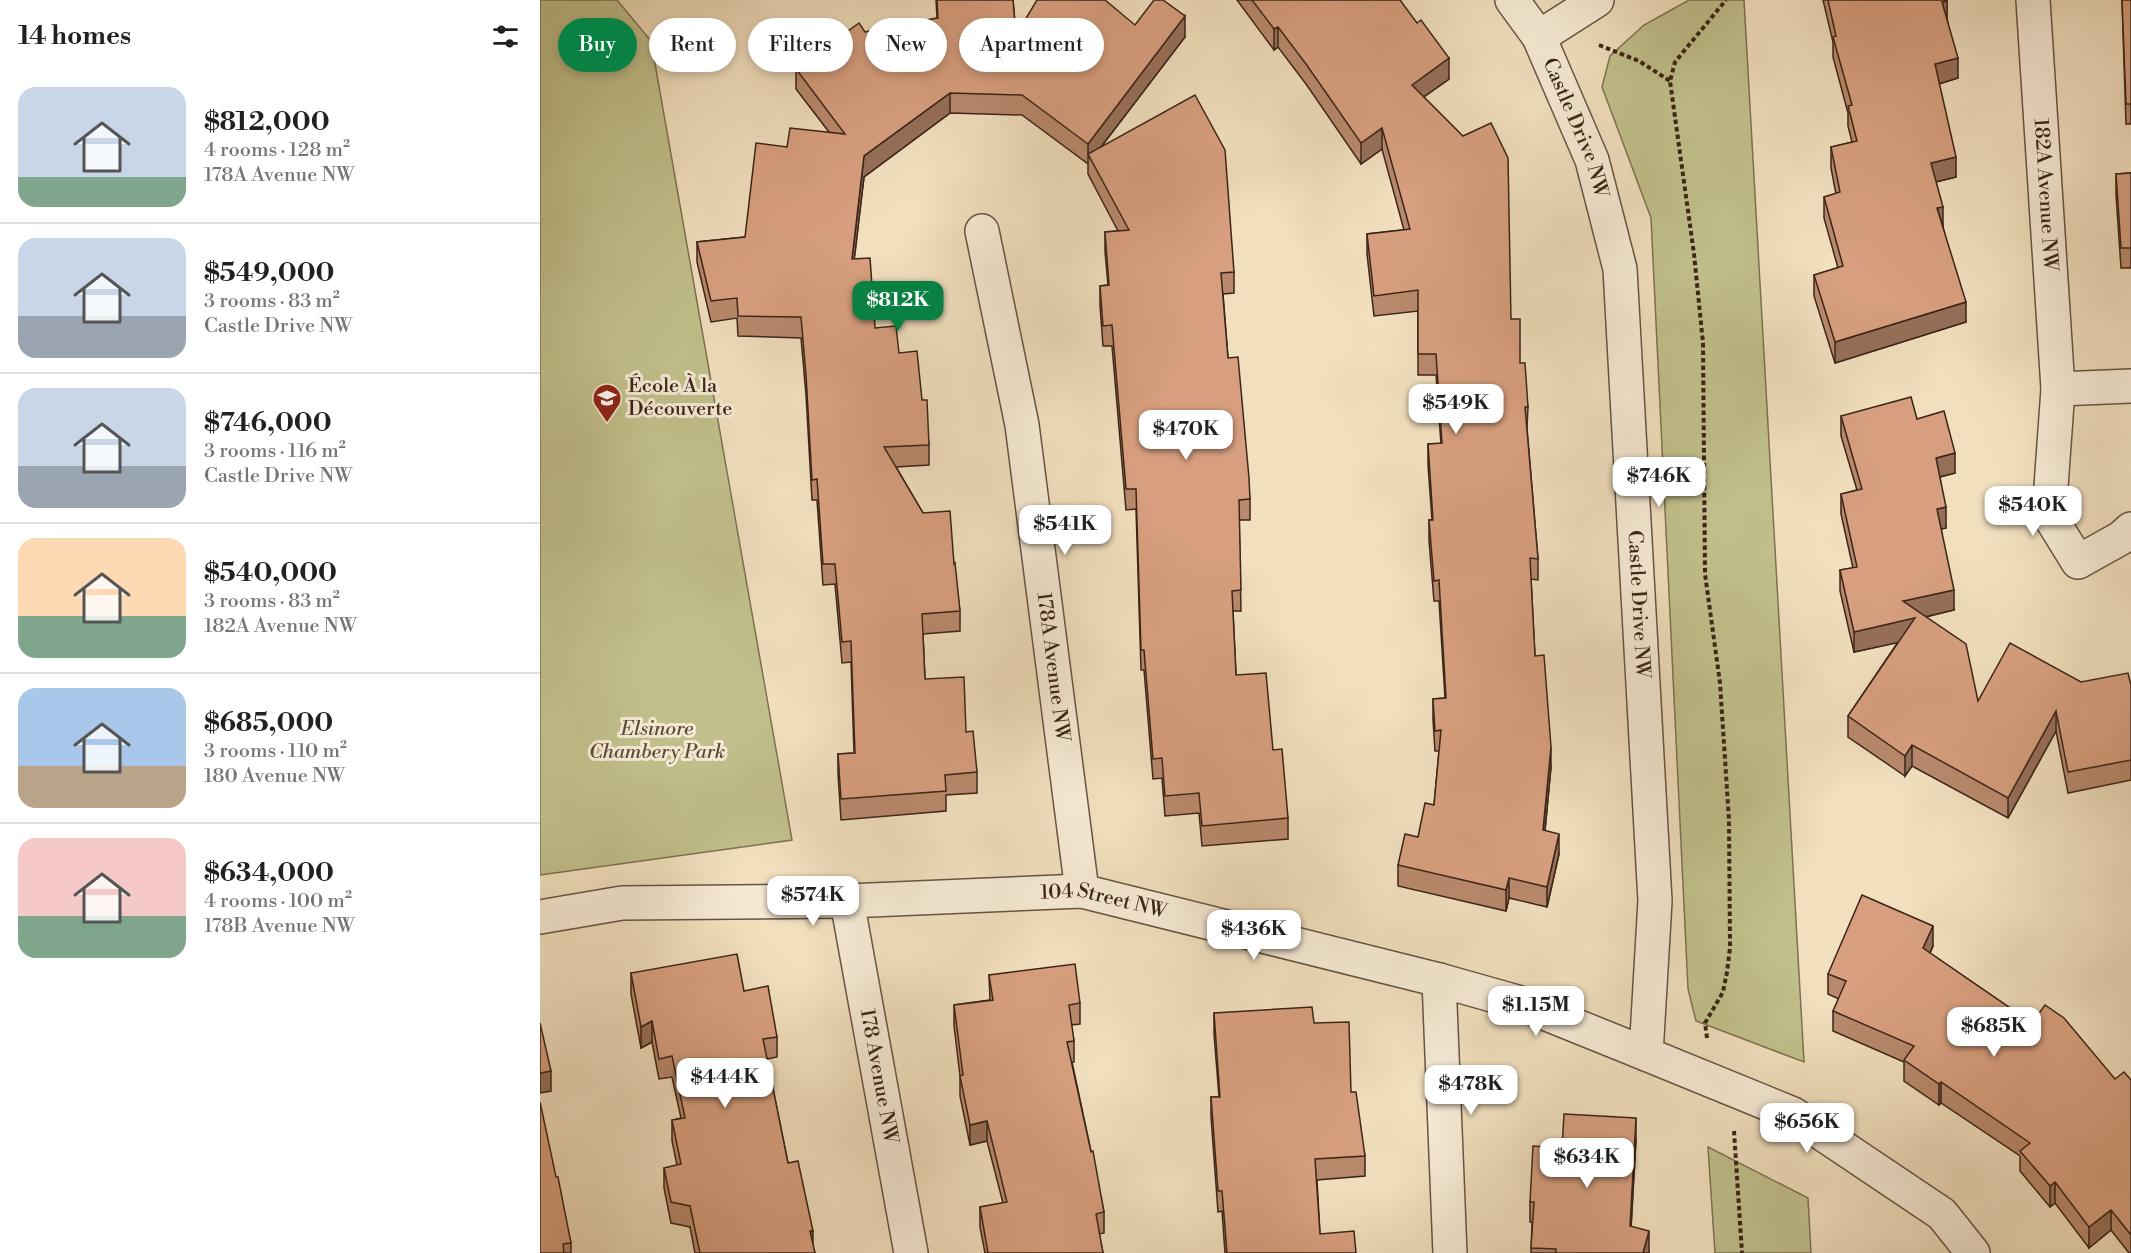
<!DOCTYPE html>
<html lang="en">
<head>
<meta charset="utf-8">
<style>
	:root { --surface:#fff; --page:#f2f2f2; --text:#202124; --muted:#757577; --line:#e0e0e0; --accent:#0b8043 }
	body { margin:0; font-family:"Libre Bodoni",serif; background:var(--page); color:var(--text); height:100vh; display:flex; flex-direction:column; font-size:22px; white-space:nowrap }
	* { box-sizing:border-box; margin:0 }
	p { font-size:20px; color:var(--muted) }
	.icon { flex:none; width:33px; height:33px; fill:none; stroke:currentColor; stroke-width:2; stroke-linecap:round; stroke-linejoin:round }
	.map { position:relative; flex:1; overflow:hidden }
	.sheet { display:flex; flex-direction:column; background:var(--surface); width:540px }
	.sheet>* { flex:none }
	.hud { position:absolute; left:18px; top:18px; width:570px; height:54px; display:flex; gap:12px }
	.price { position:absolute; translate:-50% -51px; padding:0 14px; border-radius:12px; background:#fff; color:#222; font-size:20px; line-height:39px; filter:drop-shadow(0 2px 3px #0008) }
	.price::after { content:''; position:absolute; left:50%; top:36px; width:18px; height:14px; margin-left:-9px; background:inherit; clip-path:polygon(0 0,100% 0,50% 100%) }
	.price.on { background:var(--accent); color:#fff }
	ul { padding:0; list-style:none }
	li { display:flex; align-items:center; gap:18px; height:150px; padding:0 18px }
	li+li { border-top:2px solid var(--line) }
	li span { display:grid; place-items:center; flex:none; width:168px; height:120px; border-radius:18px; color:#555 }
	li>.icon { margin-inline-start:auto }
	span .icon { width:72px; height:72px; fill:#fffc; stroke-width:1 }
	li b { font-size:26px }
	h2 { display:flex; justify-content:space-between; align-items:center; height:72px; padding:0 18px; font-size:26px }
	.pill { padding:0 21px; border-radius:27px; background:var(--surface); box-shadow:0 3px 9px #0003; font-size:21px; line-height:54px }
	.pill.on { background:var(--accent); color:#fff }
	main { display:flex; flex:1; min-height:0 }
	.map>svg:first-child { display:block }
</style>
</head>
<body>
<main>
<section class="sheet">
<h2>14 homes<svg class="icon" aria-label="filters" viewBox="0 0 24 24"><path d="M4 7h16M4 17h16"/><circle cx="9" cy="7" r="2"/><circle cx="15" cy="17" r="2"/></svg></h2>
<ul>
<li><span style="background:linear-gradient(#c9d6e8 75%,#7fa58c 0)"><svg class="icon" aria-label="home" viewBox="0 0 24 24"><path d="M3 11l9-7 9 7M6 9v11h12V9"/></svg></span><div><b>$812,000</b><p>4 rooms · 128 m²</p><p>178A Avenue NW</p></div></li>
<li><span style="background:linear-gradient(#c9d6e8 65%,#9aa5b1 0)"><svg class="icon" aria-label="home" viewBox="0 0 24 24"><path d="M3 11l9-7 9 7M6 9v11h12V9"/></svg></span><div><b>$549,000</b><p>3 rooms · 83 m²</p><p>Castle Drive NW</p></div></li>
<li><span style="background:linear-gradient(#c9d6e8 65%,#9aa5b1 0)"><svg class="icon" aria-label="home" viewBox="0 0 24 24"><path d="M3 11l9-7 9 7M6 9v11h12V9"/></svg></span><div><b>$746,000</b><p>3 rooms · 116 m²</p><p>Castle Drive NW</p></div></li>
<li><span style="background:linear-gradient(#ffd9b3 65%,#7fa58c 0)"><svg class="icon" aria-label="home" viewBox="0 0 24 24"><path d="M3 11l9-7 9 7M6 9v11h12V9"/></svg></span><div><b>$540,000</b><p>3 rooms · 83 m²</p><p>182A Avenue NW</p></div></li>
<li><span style="background:linear-gradient(#a9c7e8 65%,#b9a48a 0)"><svg class="icon" aria-label="home" viewBox="0 0 24 24"><path d="M3 11l9-7 9 7M6 9v11h12V9"/></svg></span><div><b>$685,000</b><p>3 rooms · 110 m²</p><p>180 Avenue NW</p></div></li>
<li><span style="background:linear-gradient(#f6c9c9 65%,#7fa58c 0)"><svg class="icon" aria-label="home" viewBox="0 0 24 24"><path d="M3 11l9-7 9 7M6 9v11h12V9"/></svg></span><div><b>$634,000</b><p>4 rooms · 100 m²</p><p>178B Avenue NW</p></div></li>
</ul>
</section>
<div class="map">
<svg width="1591" height="1253" viewBox="0 0 1591 1253">
	<rect width="100%" height="100%" fill="#f1dfbe"/>
	<filter id="stains"><feTurbulence type="fractalNoise" baseFrequency=".00333" numOctaves="4"/><feColorMatrix values="0 0 0 0 .2 0 0 0 0 .09 0 0 0 0 .02 0 0 0 .5 -.17"/></filter>
	<radialGradient id="worn" r=".72"><stop offset=".6" stop-color="#630" stop-opacity="0"/><stop offset="1" stop-color="#630" stop-opacity=".3"/></radialGradient>
	<g fill="#c1c08c" stroke="#7e7252" stroke-width="1.5">
		<path d="M 0,0 L 77,0 L 111,41 L 252,840 L 0,875 Z"/>
		<path d="M 1149,0 L 1204,0 L 1264,1062 L 1156,1021 L 1148,989 L 1111,218 L 1062,87 L 1070,56 L 1104,25 Z"/>
		<path d="M 1168,1147 L 1268,1198 L 1271,1253 L 1175,1253 Z"/>
	</g>
	<g fill="none" stroke-linecap="round" stroke-linejoin="round">
		<g stroke="#685442" stroke-width="36">
			<g id="minor">
				<path id="s1" d="M 1493,0 L 1518,389 L 1509,515 L 1538,562 L 1581,538 L 1591,529"/>
				<path d="M 999,37 L 1057,0"/>
				<path id="s2" d="M 442,231 L 482,425 L 542,891"/>
				<path d="M 1518,389 L 1591,386"/>
				<path id="s3" d="M 307,901 L 371,1253"/>
				<path d="M 899,980 L 910,1253"/>
			</g>
		</g>
		<g stroke="#685442" stroke-width="36">
			<g id="tertiary">
				<path id="s4" d="M 972,0 L 999,37 L 1052,160 L 1080,269 L 1115,901 L 1106,1054"/>
				<path id="s5" d="M 0,917 L 82,903 L 307,901 L 542,891 L 899,980 L 977,1002 L 1106,1054 L 1253,1114 L 1402,1214 L 1433,1253"/>
			</g>
		</g>
		<g stroke="#3b2518" stroke-width="4" stroke-dasharray="4.5 3" stroke-linecap="butt">
			<path d="M 1059,45 L 1099,61 L 1130,81"/>
			<path d="M 1167,1038 L 1165,1023 L 1183,992 L 1187,972 L 1190,948 L 1189,820 L 1180,683 L 1165,574 L 1163,343 L 1154,254 L 1130,81 L 1135,62 L 1186,0"/>
			<path d="M 1194,1131 L 1202,1253"/>
		</g>
		<use href="#minor" stroke="#f6ead5" stroke-width="33"/>
		<use href="#tertiary" stroke="#f6ead5" stroke-width="33"/>
	</g>
	<g fill="#b9896d" stroke="#3b2518" stroke-width="1.5">
		<path d="M 396,0 L 473,0 L 476,35 L 595,25 L 645,37 L 561,147 L 694,272 L 694,293 L 683,294 L 688,358 L 710,499 L 710,520 L 699,520 L 701,611 L 693,611 L 696,675 L 733,750 L 748,818 L 748,839 L 662,846 L 659,813 L 625,816 L 622,778 L 613,779 L 604,670 L 601,670 L 596,509 L 586,510 L 572,346 L 563,346 L 560,306 L 560,286 L 568,285 L 565,252 L 565,232 L 578,231 L 548,174 L 548,164 L 482,115 L 410,113 L 324,177 L 314,259 L 335,328 L 359,353 L 382,400 L 389,445 L 389,465 L 356,467 L 383,513 L 414,564 L 420,611 L 420,631 L 383,634 L 385,679 L 426,732 L 437,772 L 437,793 L 406,795 L 406,811 L 301,820 L 298,774 L 298,754 L 314,753 L 311,662 L 302,663 L 295,584 L 283,585 L 277,500 L 272,500 L 266,395 L 261,338 L 198,336 L 197,318 L 171,322 L 157,262 L 157,242 L 205,237 L 247,147 L 289,132 L 256,89 L 256,69 L 325,32 L 397,18 Z"/>
		<path d="M 697,0 L 860,0 L 909,79 L 884,97 L 971,319 L 988,407 L 987,428 L 998,559 L 998,580 L 991,579 L 995,656 L 1011,767 L 1005,831 L 1019,854 L 1007,907 L 969,898 L 966,911 L 858,886 L 858,865 L 878,837 L 894,805 L 899,751 L 895,751 L 893,720 L 893,699 L 905,698 L 899,601 L 894,601 L 889,541 L 889,520 L 892,520 L 888,465 L 888,444 L 901,444 L 896,375 L 878,375 L 878,311 L 834,316 L 827,254 L 827,234 L 864,230 L 842,149 L 821,164 L 766,84 L 738,47 L 734,50 Z"/>
		<path d="M 1283,0 L 1407,0 L 1407,18 L 1418,78 L 1399,84 L 1416,177 L 1396,182 L 1403,227 L 1426,322 L 1295,363 L 1274,296 L 1274,275 L 1298,268 L 1284,218 L 1284,197 L 1296,194 L 1291,168 L 1291,147 L 1312,142 L 1308,126 L 1308,113 L 1293,57 L 1293,42 Z"/>
		<path d="M 1582,0 L 1591,0 L 1591,124 L 1586,124 Z"/>
		<path d="M 1591,173 L 1591,268 L 1581,268 L 1576,195 L 1576,174 Z"/>
		<path d="M 1301,416 L 1377,419 L 1415,473 L 1400,477 L 1406,528 L 1401,529 L 1414,610 L 1386,617 L 1438,701 L 1541,682 L 1591,685 L 1591,780 L 1528,793 L 1516,731 L 1468,818 L 1372,766 L 1365,776 L 1308,737 L 1308,716 L 1358,642 L 1314,652 L 1300,591 L 1300,570 L 1313,568 L 1301,514 L 1301,494 L 1317,490 L 1301,436 Z"/>
		<path d="M 1393,946 L 1390,953 L 1492,1023 L 1575,1079 L 1591,1080 L 1591,1253 L 1589,1253 L 1571,1230 L 1549,1248 L 1515,1203 L 1510,1207 L 1480,1171 L 1480,1156 L 1401,1103 L 1399,1105 L 1364,1081 L 1364,1062 L 1293,1031 L 1293,1011 L 1299,999 L 1288,994 L 1288,974 Z"/>
		<path d="M 91,973 L 204,991 L 237,1037 L 237,1057 L 227,1059 L 248,1163 L 275,1253 L 155,1253 L 150,1227 L 131,1223 L 124,1188 L 124,1168 L 137,1165 L 132,1141 L 132,1120 L 141,1118 L 132,1077 L 119,1079 L 112,1042 L 101,1048 L 91,994 Z"/>
		<path d="M 449,975 L 540,1003 L 540,1024 L 531,1025 L 534,1041 L 534,1062 L 532,1062 L 564,1212 L 564,1233 L 559,1234 L 563,1253 L 445,1253 L 440,1227 L 440,1207 L 463,1203 L 447,1141 L 430,1145 L 420,1096 L 420,1076 L 414,1026 L 414,1005 L 450,1000 Z"/>
		<path d="M 674,1013 L 774,1023 L 811,1092 L 825,1156 L 825,1176 L 777,1180 L 780,1234 L 816,1253 L 685,1253 L 682,1211 L 678,1212 L 671,1117 L 671,1097 L 679,1097 L 674,1034 Z"/>
		<path d="M 1096,1139 L 1091,1227 L 1109,1252 L 1109,1253 L 991,1253 L 992,1222 L 990,1222 L 990,1202 L 1022,1148 Z"/>
		<path d="M 16,1177 L 31,1243 L 31,1253 L 0,1253 Z"/>
	</g>
	<g fill="#966f59" stroke="#3b2518" stroke-width="1.5">
		<path d="M 1407,1 L 1407,21 L 1402,2 Z"/>
		<path d="M 645,16 L 645,37 L 551,160 L 548,154 L 548,164 L 548,144 Z"/>
		<path d="M 738,27 L 738,47 L 734,50 L 734,29 Z"/>
		<path d="M 909,58 L 909,79 L 872,105 L 872,85 Z"/>
		<path d="M 1418,58 L 1418,78 L 1395,85 L 1395,64 Z"/>
		<path d="M 410,93 L 410,113 L 324,177 L 312,279 L 312,259 L 324,156 Z"/>
		<path d="M 842,128 L 842,149 L 821,164 L 821,143 Z"/>
		<path d="M 1416,157 L 1416,177 L 1391,183 L 1391,163 Z"/>
		<path d="M 1403,207 L 1403,227 L 1397,208 Z"/>
		<path d="M 1426,302 L 1426,322 L 1295,363 L 1295,342 Z"/>
		<path d="M 1415,453 L 1415,473 L 1396,478 L 1396,458 Z"/>
		<path d="M 1406,507 L 1406,528 L 1397,530 L 1397,509 Z"/>
		<path d="M 1414,590 L 1414,610 L 1375,619 L 1375,639 L 1314,652 L 1314,632 L 1363,601 Z"/>
		<path d="M 1516,711 L 1516,731 L 1468,818 L 1468,798 Z"/>
		<path d="M 1372,745 L 1372,766 L 1365,776 L 1365,756 Z"/>
		<path d="M 1011,747 L 1011,767 L 1003,851 L 1003,830 Z"/>
		<path d="M 1019,834 L 1019,854 L 1007,907 L 1007,887 Z"/>
		<path d="M 969,878 L 969,898 L 966,911 L 966,890 Z"/>
		<path d="M 1393,926 L 1393,946 L 1383,969 L 1383,948 Z"/>
		<path d="M 112,1021 L 112,1042 L 101,1048 L 101,1027 Z"/>
		<path d="M 11,1071 L 11,1091 L 0,1093 L 0,1073 Z"/>
		<path d="M 1401,1082 L 1401,1103 L 1399,1105 L 1399,1084 Z"/>
		<path d="M 1096,1118 L 1096,1139 L 1090,1247 L 1090,1226 Z"/>
		<path d="M 447,1121 L 447,1141 L 430,1145 L 430,1125 Z"/>
		<path d="M 1515,1182 L 1515,1203 L 1510,1207 L 1510,1186 Z"/>
		<path d="M 1571,1210 L 1571,1230 L 1549,1248 L 1549,1227 Z"/>
		<path d="M 270,1231 L 273,1231 L 273,1251 Z"/>
		<path d="M 1109,1231 L 1109,1253 L 1103,1253 Z"/>
	</g>
	<g fill="#d79f7f" stroke="#3b2518" stroke-width="1.5">
		<path d="M 397,0 L 473,0 L 476,35 L 497,0 L 565,0 L 595,25 L 614,0 L 623,0 L 645,16 L 548,144 L 482,95 L 410,93 L 324,156 L 312,259 L 330,258 L 335,328 L 356,326 L 359,353 L 377,351 L 382,400 L 387,400 L 389,445 L 344,447 L 383,513 L 410,511 L 414,564 L 415,563 L 420,611 L 382,614 L 385,679 L 424,677 L 426,732 L 433,731 L 437,772 L 405,775 L 406,791 L 301,799 L 298,754 L 315,753 L 311,641 L 302,642 L 295,564 L 283,564 L 277,479 L 272,480 L 266,375 L 261,317 L 198,316 L 197,298 L 171,301 L 157,242 L 205,237 L 216,143 L 247,147 L 250,128 L 305,134 L 256,69 L 319,23 L 325,32 L 398,18 Z"/>
		<path d="M 712,0 L 860,0 L 877,23 L 881,20 L 909,58 L 872,85 L 923,136 L 951,123 L 968,158 L 971,319 L 980,319 L 980,363 L 985,363 L 988,407 L 985,407 L 998,559 L 990,558 L 995,656 L 1004,655 L 1011,747 L 1003,830 L 1019,834 L 1007,887 L 969,878 L 966,890 L 858,865 L 865,834 L 878,837 L 885,803 L 894,805 L 901,730 L 895,731 L 893,699 L 906,698 L 899,580 L 894,581 L 889,520 L 893,520 L 888,444 L 902,443 L 896,354 L 878,354 L 878,290 L 834,296 L 827,234 L 870,229 L 842,128 L 821,143 L 766,64 L 738,27 L 734,29 Z"/>
		<path d="M 1288,0 L 1407,0 L 1407,1 L 1402,2 L 1418,58 L 1395,64 L 1416,157 L 1391,163 L 1403,207 L 1397,208 L 1426,302 L 1295,342 L 1274,275 L 1303,266 L 1284,197 L 1300,192 L 1291,147 L 1317,141 L 1308,106 L 1312,105 L 1293,37 L 1296,36 Z"/>
		<path d="M 1582,0 L 1591,0 L 1591,104 L 1586,104 Z"/>
		<path d="M 655,95 L 685,150 L 694,272 L 681,273 L 688,358 L 698,357 L 709,478 L 710,499 L 699,500 L 701,590 L 692,591 L 696,675 L 726,673 L 733,750 L 742,749 L 748,818 L 662,826 L 659,793 L 625,796 L 622,758 L 613,759 L 604,650 L 601,650 L 596,489 L 586,489 L 572,325 L 563,326 L 560,286 L 569,285 L 565,232 L 589,230 L 548,154 Z"/>
		<path d="M 1591,173 L 1591,248 L 1581,248 L 1576,174 Z"/>
		<path d="M 1371,397 L 1377,419 L 1404,411 L 1415,453 L 1396,458 L 1406,507 L 1397,509 L 1414,590 L 1363,601 L 1426,644 L 1438,701 L 1470,643 L 1541,682 L 1588,673 L 1591,685 L 1591,760 L 1528,772 L 1516,711 L 1468,798 L 1372,745 L 1365,756 L 1308,716 L 1375,618 L 1314,632 L 1300,570 L 1317,567 L 1301,494 L 1322,489 L 1301,416 Z"/>
		<path d="M 1322,895 L 1393,926 L 1383,948 L 1492,1023 L 1505,1005 L 1524,1018 L 1575,1079 L 1584,1072 L 1591,1080 L 1591,1235 L 1571,1210 L 1549,1227 L 1515,1182 L 1510,1186 L 1480,1151 L 1490,1143 L 1401,1082 L 1399,1084 L 1364,1060 L 1374,1046 L 1293,1011 L 1306,981 L 1288,974 Z"/>
		<path d="M 197,954 L 204,991 L 228,986 L 237,1037 L 223,1039 L 248,1163 L 258,1161 L 273,1231 L 270,1231 L 275,1253 L 160,1253 L 150,1206 L 131,1202 L 124,1168 L 141,1164 L 132,1120 L 145,1118 L 132,1056 L 119,1059 L 112,1021 L 101,1027 L 91,973 Z"/>
		<path d="M 535,964 L 540,1003 L 529,1005 L 534,1041 L 527,1042 L 551,1152 L 553,1151 L 564,1212 L 556,1214 L 563,1253 L 448,1253 L 440,1207 L 467,1202 L 447,1121 L 430,1125 L 420,1076 L 423,1075 L 414,1005 L 453,1000 L 449,975 Z"/>
		<path d="M 772,1007 L 774,1023 L 809,1022 L 811,1092 L 816,1092 L 825,1156 L 775,1159 L 780,1234 L 814,1231 L 816,1253 L 687,1253 L 682,1191 L 678,1191 L 671,1097 L 680,1097 L 674,1013 Z"/>
		<path d="M 0,1023 L 11,1071 L 0,1073 Z"/>
		<path d="M 0,1102 L 16,1177 L 18,1177 L 31,1243 L 23,1244 L 24,1253 L 0,1253 Z"/>
		<path d="M 1024,1114 L 1096,1118 L 1090,1226 L 1109,1231 L 1103,1253 L 1016,1253 L 1016,1249 L 991,1248 L 994,1202 L 990,1202 L 993,1146 L 1022,1148 Z"/>
	</g>
	<defs>
		<g id="school-pin" transform="scale(1.5)"><path d="M0 17L-7.5 6A9.5 9.5 0 1 1 7.5 6Z" fill="#8f2418" stroke="#f6ead5"/><path d="M0-5L7-2L0 1L-7-2ZM-4 1L0 2.5L4 1V4Q0 6-4 4Z" fill="#fff"/></g>
	</defs>
	<g fill-rule="evenodd">
		<use href="#school-pin" x="67" y="398"/>
	</g>
	<g text-anchor="middle" dominant-baseline="central" stroke-width="6" stroke-linejoin="round" paint-order="stroke">
		<g font-size="20" fill="#3b2518" stroke="#f6ead5">
			<text stroke="none"><textPath href="#s4" startOffset="144">Castle Drive NW</textPath></text>
			<text stroke="none"><textPath href="#s1" startOffset="195">182A Avenue NW</textPath></text>
			<text stroke="none"><textPath href="#s4" startOffset="628">Castle Drive NW</textPath></text>
			<text stroke="none"><textPath href="#s2" startOffset="442">178A Avenue NW</textPath></text>
			<text stroke="none"><textPath href="#s5" startOffset="566">104 Street NW</textPath></text>
			<text stroke="none"><textPath href="#s3" startOffset="178">178 Avenue NW</textPath></text>
		</g>
		<g font-size="20" fill="#3b2518" stroke="#f6ead5" text-anchor="start">
			<text x="88" y="386">École À la<tspan x="88" dy="23">Découverte</tspan></text>
		</g>
		<g font-size="20" font-style="italic" fill="#5c4c35" stroke="#f6ead5">
			<text x="117" y="729">Elsinore<tspan x="117" dy="23">Chambery Park</tspan></text>
		</g>
	</g>
	<rect width="100%" height="100%" filter="url(#stains)"/>
	<rect width="100%" height="100%" fill="url(#worn)"/>
</svg>
<b class="price on" style="left:358px;top:332px">$812K</b>
<b class="price" style="left:916px;top:435px">$549K</b>
<b class="price" style="left:646px;top:461px">$470K</b>
<b class="price" style="left:1119px;top:508px">$746K</b>
<b class="price" style="left:1493px;top:537px">$540K</b>
<b class="price" style="left:525px;top:556px">$541K</b>
<b class="price" style="left:273px;top:927px">$574K</b>
<b class="price" style="left:714px;top:961px">$436K</b>
<b class="price" style="left:996px;top:1037px">$1.15M</b>
<b class="price" style="left:1454px;top:1058px">$685K</b>
<b class="price" style="left:185px;top:1109px">$444K</b>
<b class="price" style="left:931px;top:1116px">$478K</b>
<b class="price" style="left:1267px;top:1154px">$656K</b>
<b class="price" style="left:1047px;top:1189px">$634K</b>
<div class="hud">
<a class="pill on">Buy</a>
<a class="pill">Rent</a>
<a class="pill">Filters</a>
<a class="pill">New</a>
<a class="pill">Apartment</a>
</div>
</div>
</main>
</body>
</html>
